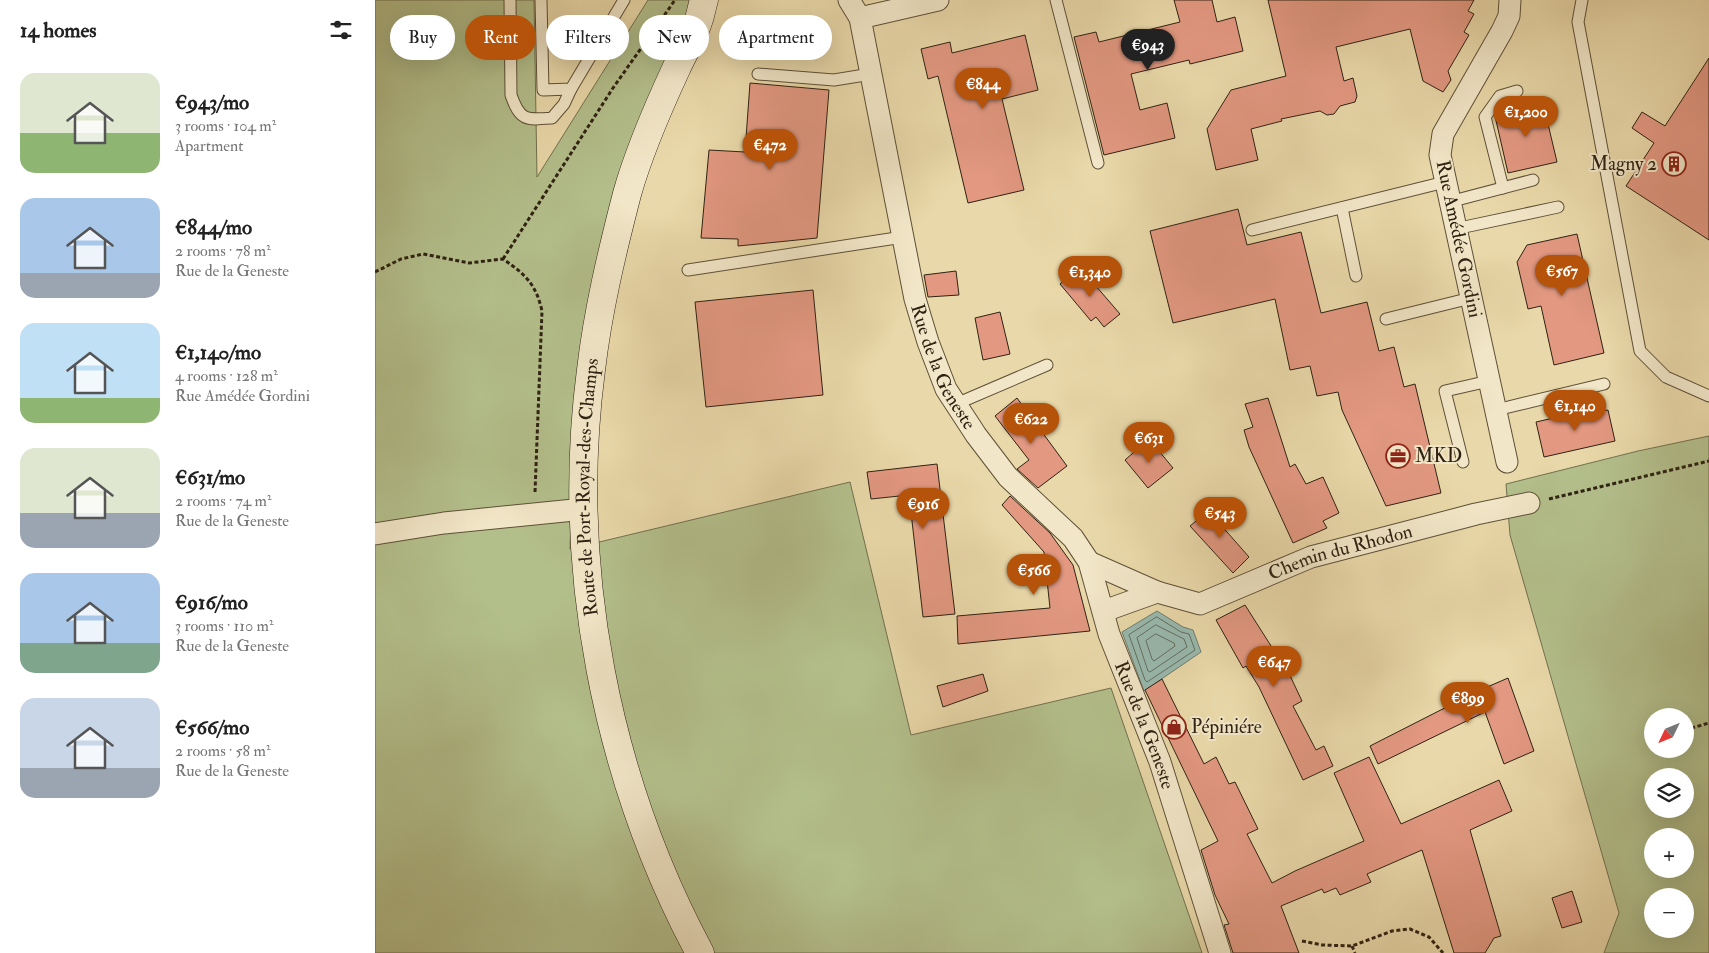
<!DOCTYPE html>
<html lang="en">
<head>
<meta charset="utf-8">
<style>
	:root { --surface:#fff; --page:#f6f6f6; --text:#222; --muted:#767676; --accent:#b45309 }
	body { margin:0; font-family:"IM FELL Double Pica",serif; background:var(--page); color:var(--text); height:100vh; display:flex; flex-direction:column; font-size:19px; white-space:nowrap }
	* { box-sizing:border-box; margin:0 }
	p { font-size:16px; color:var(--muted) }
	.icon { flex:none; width:28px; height:28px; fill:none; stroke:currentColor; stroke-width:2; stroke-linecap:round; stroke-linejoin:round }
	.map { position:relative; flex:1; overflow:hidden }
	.drawer { display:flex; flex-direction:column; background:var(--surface); width:375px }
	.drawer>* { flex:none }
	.guide { position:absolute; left:15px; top:15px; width:475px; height:45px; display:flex; gap:10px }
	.needle { width:32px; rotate:227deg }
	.buttons { position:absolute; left:1269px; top:708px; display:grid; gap:10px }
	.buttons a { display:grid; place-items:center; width:50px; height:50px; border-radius:50%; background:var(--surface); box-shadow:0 5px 20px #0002; font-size:25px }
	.price { position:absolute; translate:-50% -42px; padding:0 11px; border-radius:18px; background:var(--accent); color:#fff; font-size:16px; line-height:32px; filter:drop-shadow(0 1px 2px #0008) }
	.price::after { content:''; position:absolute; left:50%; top:30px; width:15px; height:11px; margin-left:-8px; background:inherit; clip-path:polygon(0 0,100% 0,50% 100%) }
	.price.selected { background:#222; color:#fff }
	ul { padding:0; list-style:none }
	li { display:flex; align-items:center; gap:15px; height:125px; padding:0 20px }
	li span { display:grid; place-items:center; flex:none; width:140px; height:100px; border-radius:15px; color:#555 }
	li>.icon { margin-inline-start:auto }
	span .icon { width:60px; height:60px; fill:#fffc; stroke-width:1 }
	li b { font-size:21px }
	h2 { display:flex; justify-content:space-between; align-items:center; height:60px; padding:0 20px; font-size:21px }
	.chip { padding:0 18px; border-radius:22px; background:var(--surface); box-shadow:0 5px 20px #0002; font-size:18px; line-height:45px }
	.chip.selected { background:var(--accent); color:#fff }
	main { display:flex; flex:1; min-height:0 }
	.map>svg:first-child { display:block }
</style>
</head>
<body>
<main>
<section class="drawer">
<h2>14 homes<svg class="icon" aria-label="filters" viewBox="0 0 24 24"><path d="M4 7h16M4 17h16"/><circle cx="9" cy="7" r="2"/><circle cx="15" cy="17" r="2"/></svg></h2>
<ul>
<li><span style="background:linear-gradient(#dfe7d0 60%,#8fb573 0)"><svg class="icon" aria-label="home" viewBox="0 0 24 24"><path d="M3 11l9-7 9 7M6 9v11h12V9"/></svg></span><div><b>€943/mo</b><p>3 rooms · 104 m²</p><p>Apartment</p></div></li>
<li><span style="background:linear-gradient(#a9c7e8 75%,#9aa5b1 0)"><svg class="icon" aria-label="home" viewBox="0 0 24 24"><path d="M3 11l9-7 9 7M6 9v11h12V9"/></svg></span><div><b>€844/mo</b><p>2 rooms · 78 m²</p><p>Rue de la Geneste</p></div></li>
<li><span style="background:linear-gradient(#bfe0f5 75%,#8fb573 0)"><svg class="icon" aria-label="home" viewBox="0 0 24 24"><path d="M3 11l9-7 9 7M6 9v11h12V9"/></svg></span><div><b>€1,140/mo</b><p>4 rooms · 128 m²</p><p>Rue Amédée Gordini</p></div></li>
<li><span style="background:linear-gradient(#dfe7d0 65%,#9aa5b1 0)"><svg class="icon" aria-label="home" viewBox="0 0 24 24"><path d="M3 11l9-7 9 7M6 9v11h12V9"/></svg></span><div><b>€631/mo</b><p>2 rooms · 74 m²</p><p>Rue de la Geneste</p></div></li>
<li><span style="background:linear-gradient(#a9c7e8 70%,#7fa58c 0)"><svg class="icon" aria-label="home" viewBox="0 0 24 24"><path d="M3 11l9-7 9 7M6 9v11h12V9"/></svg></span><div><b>€916/mo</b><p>3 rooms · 110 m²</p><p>Rue de la Geneste</p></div></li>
<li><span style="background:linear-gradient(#c9d6e8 70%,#9aa5b1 0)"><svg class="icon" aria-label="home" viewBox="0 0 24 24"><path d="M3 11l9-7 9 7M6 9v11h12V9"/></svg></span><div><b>€566/mo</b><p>2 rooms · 58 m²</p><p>Rue de la Geneste</p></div></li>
</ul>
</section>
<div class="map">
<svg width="1334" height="953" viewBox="0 0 1334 953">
	<rect width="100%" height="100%" fill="#e9d8a9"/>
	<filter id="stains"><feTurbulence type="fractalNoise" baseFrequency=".004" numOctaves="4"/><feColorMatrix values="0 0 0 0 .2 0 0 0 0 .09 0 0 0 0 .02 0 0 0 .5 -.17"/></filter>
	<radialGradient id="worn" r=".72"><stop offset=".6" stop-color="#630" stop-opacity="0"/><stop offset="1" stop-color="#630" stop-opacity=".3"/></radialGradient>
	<g fill="#b3bf8b" stroke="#71704f" fill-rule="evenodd">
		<path d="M 0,0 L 159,0 L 162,177 L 273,0 L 316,0 L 198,432 L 195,549 L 475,482 L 536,735 L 736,688 L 827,953 L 0,953 Z"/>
		<path d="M 1334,436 L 1334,953 L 1229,953 L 1244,913 L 1135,535 L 1131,484 L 1263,451 ZM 1278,716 L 1310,716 L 1310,749 L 1278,749 ZM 1278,776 L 1310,776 L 1310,809 L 1278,809 ZM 1278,836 L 1310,836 L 1310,869 L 1278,869 ZM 1278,896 L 1310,896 L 1310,929 L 1278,929 Z"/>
	</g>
	<path fill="#98b9ae" stroke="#6e7d70" d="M 782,611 L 808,627 L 818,630 L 826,652 L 769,691 L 747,632 Z"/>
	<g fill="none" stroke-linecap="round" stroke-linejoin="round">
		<g stroke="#646e60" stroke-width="1">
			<path d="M 782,617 L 806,632 L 814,634 L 820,650 L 772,682 L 770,680 L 754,635 Z"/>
			<path d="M 781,625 L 809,639 L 812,647 L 775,672 L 773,671 L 762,638 Z"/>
			<path d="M 781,634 L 799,643 L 800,646 L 779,661 L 777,659 L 771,641 Z"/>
		</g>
	</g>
	<g fill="#e29881" stroke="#2f2213">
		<path d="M 799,0 L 837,0 L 842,22 L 860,17 L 868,51 L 815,64 L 814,60 L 756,74 L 765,110 L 792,103 L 800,138 L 729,155 L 699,37 L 721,32 L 724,42 L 805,22 Z"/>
		<path d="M 893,0 L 1099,0 L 1093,11 L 1099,14 L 1089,32 L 1094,35 L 1073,71 L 1076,80 L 1068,92 L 1048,81 L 1035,29 L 961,47 L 969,81 L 978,78 L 982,96 L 980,102 L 965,106 L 959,114 L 952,115 L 945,111 L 906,119 L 907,121 L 876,129 L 883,160 L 841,170 L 832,129 L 856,90 L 911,76 Z"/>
		<path d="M 650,35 L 663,90 L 627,99 L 649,190 L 593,203 L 563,76 L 553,79 L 546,49 L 575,42 L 577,53 Z"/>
		<path d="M 1334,58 L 1334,240 L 1251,186 L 1279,143 L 1257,128 L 1267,112 L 1290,126 Z"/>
		<path d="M 375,83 L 454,90 L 442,238 L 363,246 L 363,239 L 326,238 L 334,150 L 370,152 Z"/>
		<path d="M 1168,103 L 1182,162 L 1133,173 L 1120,116 L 1122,114 Z"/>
		<path d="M 863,209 L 872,245 L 926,232 L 946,313 L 992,302 L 1004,351 L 1019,347 L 1029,387 L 1040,384 L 1066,493 L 1011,506 L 967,410 L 963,392 L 942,396 L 935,366 L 915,370 L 900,299 L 798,323 L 775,231 Z"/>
		<path d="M 1202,234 L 1229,353 L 1179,365 L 1166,306 L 1153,309 L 1142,262 L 1152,245 Z"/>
		<path d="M 703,269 L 713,280 L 714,278 L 745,314 L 729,327 L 721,317 L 716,321 L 685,284 Z"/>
		<path d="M 581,271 L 584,295 L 553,297 L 549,275 Z"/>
		<path d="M 438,290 L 448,395 L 331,407 L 320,302 Z"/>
		<path d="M 625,312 L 635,354 L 608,360 L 600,318 Z"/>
		<path d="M 642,398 L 692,466 L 663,488 L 642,469 L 654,460 L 620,416 Z"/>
		<path d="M 893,398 L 915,467 L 920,464 L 931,484 L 948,477 L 964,513 L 948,521 L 952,528 L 918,543 L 874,447 L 869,430 L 878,427 L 870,404 Z"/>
		<path d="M 1213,410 L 1214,414 L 1233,410 L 1240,441 L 1169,457 L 1161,422 Z"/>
		<path d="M 774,439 L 798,468 L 773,488 L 750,460 Z"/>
		<path d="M 562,464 L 580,614 L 548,617 L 534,495 L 496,499 L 492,472 Z"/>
		<path d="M 635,496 L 675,533 L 698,565 L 715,631 L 583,644 L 582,616 L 675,608 L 669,552 L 627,505 Z"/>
		<path d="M 839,506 L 851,519 L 845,524 L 874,557 L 858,573 L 815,526 Z"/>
		<path d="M 870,605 L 898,649 L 902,648 L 927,701 L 918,706 L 941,750 L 949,746 L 958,766 L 928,780 L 884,687 L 871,666 L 868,668 L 841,620 Z"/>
		<path d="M 608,674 L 613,691 L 568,707 L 562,686 Z"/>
		<path d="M 1133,678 L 1159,751 L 1129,764 L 1110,712 L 1003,764 L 995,746 L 1103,691 Z"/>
		<path d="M 787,679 L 829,764 L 841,757 L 854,784 L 860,782 L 883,829 L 872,834 L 897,883 L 920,871 L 989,841 L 959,773 L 994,757 L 1026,824 L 1124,780 L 1137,811 L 1095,830 L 1126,936 L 1119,938 L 1110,953 L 1079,953 L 1047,850 L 992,874 L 996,882 L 965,895 L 961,888 L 949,893 L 947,889 L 906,906 L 924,953 L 858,953 L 849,925 L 854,924 L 840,895 L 826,850 L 843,841 L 770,690 Z"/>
		<path d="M 1197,891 L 1207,922 L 1187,928 L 1177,898 Z"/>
	</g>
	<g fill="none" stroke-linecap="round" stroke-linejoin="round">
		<g stroke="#5e5038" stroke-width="13">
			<g id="lane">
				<path d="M 135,0 L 136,95 C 145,121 151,120 177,118 L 189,104 L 196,89"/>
				<path d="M 166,0 L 168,90 L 196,89 L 249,0"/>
				<path d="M 681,0 L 723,163"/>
				<path d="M 1207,0 L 1203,22 L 1265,351 L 1291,377 L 1334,396"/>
				<path d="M 383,74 L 459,80 L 496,74"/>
				<path d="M 1128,188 L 1110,117 L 1125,96 L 1142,91"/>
				<path d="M 1074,202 L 1158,180"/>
				<path d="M 967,208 L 981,276"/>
				<path d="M 1080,229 L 1183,207"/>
				<path d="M 877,230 L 1070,182"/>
				<path d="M 313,270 L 528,237"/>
				<path d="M 1011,319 L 1096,298"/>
				<path d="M 581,404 L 672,365"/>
				<path d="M 1121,410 L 1229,384"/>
				<path d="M 1088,462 L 1070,391 L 1114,381"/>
			</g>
		</g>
		<g stroke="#5e5038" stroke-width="23">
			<g id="street">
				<path id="s1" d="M 474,0 L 485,18 L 540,299 L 553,342 L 571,389 L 601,435 L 633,477 L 698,538 L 714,562 L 734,634 L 785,762 L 845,953"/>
				<path d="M 485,18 L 563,0"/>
				<path d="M 1132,462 L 1065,155 L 1068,134 L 1127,31 L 1134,16 L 1135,0"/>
				<path d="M 0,534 L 69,523 L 209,509"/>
				<path id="s2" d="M 714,562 L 782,592 L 825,604 L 936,557 L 1101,514 L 1154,503"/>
				<path d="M 729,611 L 782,592"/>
			</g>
		</g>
		<g stroke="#2f2213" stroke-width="29">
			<g id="secondary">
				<path id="s3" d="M 325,953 C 231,778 190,567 216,370 C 223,310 237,252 252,194 C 264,151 282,110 301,69 C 308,53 319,36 324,19 C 326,13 327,6 329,0"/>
			</g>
		</g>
		<g stroke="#2f2213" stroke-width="3" stroke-dasharray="4 2.5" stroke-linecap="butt">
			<path d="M 128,259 L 238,88 L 300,0"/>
			<path d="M 0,272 L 26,259 L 48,254 L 94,263 L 128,259 C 150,274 161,284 167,311 L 160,492"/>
			<path d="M 1174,499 L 1334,461"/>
			<path d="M 1310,730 L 1334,723"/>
			<path d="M 927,941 L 947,945 L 977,946 L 1017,931 L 1035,929 L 1054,937 L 1068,953"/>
			<path d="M 977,946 L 980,953"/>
		</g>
		<use href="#lane" stroke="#f1e6c7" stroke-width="11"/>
		<use href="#street" stroke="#f1e6c7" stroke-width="21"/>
		<use href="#secondary" stroke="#f1e6c7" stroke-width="28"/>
	</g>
	<defs>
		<g id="building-ring" transform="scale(1.25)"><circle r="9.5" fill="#f1e6c7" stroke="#8f2418" stroke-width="1.5"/><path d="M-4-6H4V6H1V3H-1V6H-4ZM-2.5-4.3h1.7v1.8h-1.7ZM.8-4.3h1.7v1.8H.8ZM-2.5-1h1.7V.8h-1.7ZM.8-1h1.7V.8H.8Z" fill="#8f2418"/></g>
		<g id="office-ring" transform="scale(1.25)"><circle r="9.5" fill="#f1e6c7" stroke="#8f2418" stroke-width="1.5"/><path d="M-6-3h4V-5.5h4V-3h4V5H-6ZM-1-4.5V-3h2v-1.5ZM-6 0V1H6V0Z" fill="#8f2418"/></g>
		<g id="shop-ring" transform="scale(1.25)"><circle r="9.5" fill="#f1e6c7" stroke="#8f2418" stroke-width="1.5"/><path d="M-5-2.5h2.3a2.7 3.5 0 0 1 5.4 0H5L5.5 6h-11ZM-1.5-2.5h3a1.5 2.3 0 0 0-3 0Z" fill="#8f2418"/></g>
	</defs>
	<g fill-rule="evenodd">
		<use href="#building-ring" x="1299" y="164"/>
		<use href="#office-ring" x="1023" y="456"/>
		<use href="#shop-ring" x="799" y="727"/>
	</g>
	<g text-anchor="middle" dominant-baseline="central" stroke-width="4" stroke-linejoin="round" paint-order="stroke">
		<g font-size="19" fill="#2f2213" stroke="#f1e6c7" text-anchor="start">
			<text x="1282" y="164" text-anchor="end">Magny 2</text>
			<text x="1040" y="456">MKD</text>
			<text x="816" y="727">Pépiniére</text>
		</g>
		<g font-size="19" fill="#2f2213" stroke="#f1e6c7">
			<text transform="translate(1084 239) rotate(78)">Rue Amédée Gordini</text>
			<text stroke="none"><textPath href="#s1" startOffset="381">Rue de la Geneste</textPath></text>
			<text stroke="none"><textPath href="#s3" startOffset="485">Route de Port-Royal-des-Champs</textPath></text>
			<text stroke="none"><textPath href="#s2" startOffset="269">Chemin du Rhodon</textPath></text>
			<text stroke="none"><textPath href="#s1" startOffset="801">Rue de la Geneste</textPath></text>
		</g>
	</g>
	<rect width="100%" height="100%" filter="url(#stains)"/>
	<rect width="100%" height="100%" fill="url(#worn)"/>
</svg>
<div class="buttons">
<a><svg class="needle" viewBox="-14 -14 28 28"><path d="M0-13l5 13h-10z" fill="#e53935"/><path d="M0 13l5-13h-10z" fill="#767676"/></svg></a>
<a><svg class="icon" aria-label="layers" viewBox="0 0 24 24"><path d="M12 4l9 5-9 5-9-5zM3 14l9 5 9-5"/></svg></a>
<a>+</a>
<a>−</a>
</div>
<b class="price selected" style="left:773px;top:71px">€943</b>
<b class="price" style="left:608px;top:110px">€844</b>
<b class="price" style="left:1151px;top:138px">€1,200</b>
<b class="price" style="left:395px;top:171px">€472</b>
<b class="price" style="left:1187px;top:297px">€567</b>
<b class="price" style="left:715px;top:298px">€1,340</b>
<b class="price" style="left:1200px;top:432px">€1,140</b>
<b class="price" style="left:656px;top:445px">€622</b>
<b class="price" style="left:774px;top:464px">€631</b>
<b class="price" style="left:548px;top:530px">€916</b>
<b class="price" style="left:845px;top:539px">€543</b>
<b class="price" style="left:659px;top:596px">€566</b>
<b class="price" style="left:899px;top:688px">€647</b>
<b class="price" style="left:1093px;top:724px">€899</b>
<div class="guide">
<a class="chip">Buy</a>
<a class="chip selected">Rent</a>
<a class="chip">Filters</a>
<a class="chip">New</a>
<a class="chip">Apartment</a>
</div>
</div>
</main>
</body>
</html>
